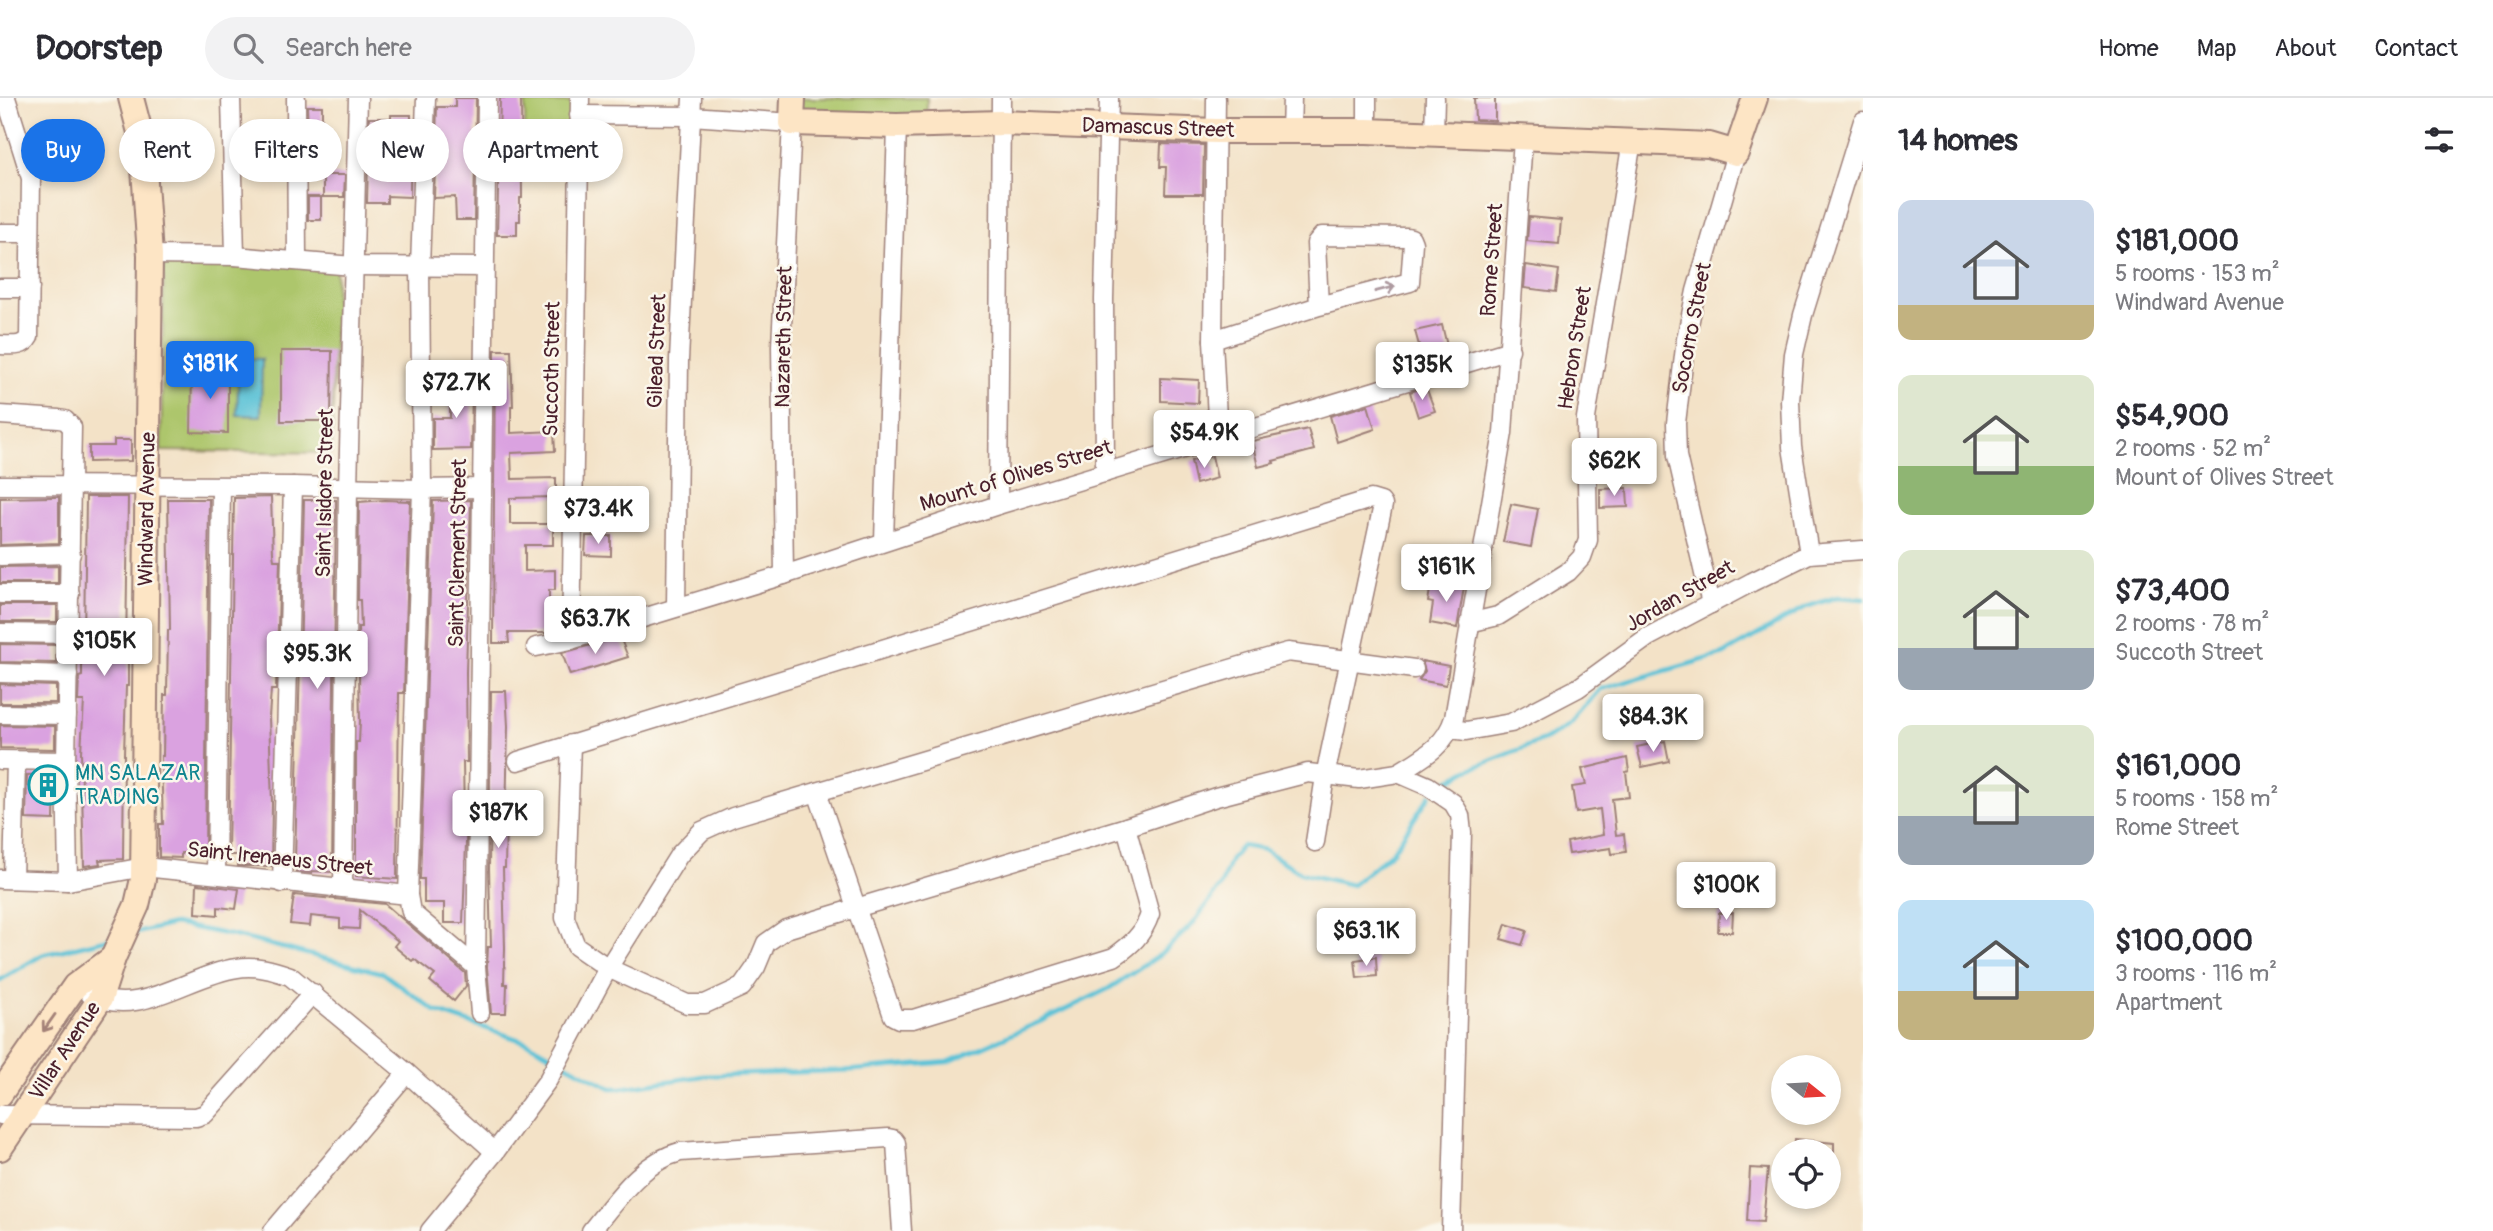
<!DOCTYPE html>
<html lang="en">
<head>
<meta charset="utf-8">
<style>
	:root { --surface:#fff; --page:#f2f2f3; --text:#2b2b33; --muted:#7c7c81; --line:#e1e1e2; --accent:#1a73e8 }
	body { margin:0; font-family:Pangolin,sans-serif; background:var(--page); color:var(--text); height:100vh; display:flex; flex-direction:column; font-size:26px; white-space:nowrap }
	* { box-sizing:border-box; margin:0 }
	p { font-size:23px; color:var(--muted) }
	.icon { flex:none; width:38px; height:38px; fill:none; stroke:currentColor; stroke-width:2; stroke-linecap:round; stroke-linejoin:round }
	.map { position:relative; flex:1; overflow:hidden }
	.panel { display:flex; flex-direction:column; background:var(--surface); width:630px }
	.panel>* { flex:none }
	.banner { position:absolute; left:21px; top:21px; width:665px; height:63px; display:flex; gap:14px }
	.needle { width:46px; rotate:108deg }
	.fabs { position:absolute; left:1771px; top:957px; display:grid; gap:14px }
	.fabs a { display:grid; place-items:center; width:70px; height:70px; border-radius:50%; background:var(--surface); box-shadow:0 4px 10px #0003; font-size:35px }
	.price { position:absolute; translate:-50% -60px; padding:0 16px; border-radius:7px; background:#fff; color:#222; font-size:23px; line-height:46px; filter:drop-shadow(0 2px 4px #0008) }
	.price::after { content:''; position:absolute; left:50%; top:42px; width:21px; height:16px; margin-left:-10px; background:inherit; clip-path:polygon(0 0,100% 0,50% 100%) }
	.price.current { background:var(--accent); color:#fff }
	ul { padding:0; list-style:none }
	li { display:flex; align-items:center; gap:21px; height:175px; padding:0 35px }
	li span { display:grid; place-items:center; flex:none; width:196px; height:140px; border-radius:14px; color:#555 }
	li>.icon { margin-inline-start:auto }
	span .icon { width:84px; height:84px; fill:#fffc; stroke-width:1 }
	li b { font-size:30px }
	h2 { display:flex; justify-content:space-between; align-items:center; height:84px; padding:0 35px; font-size:30px }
	.tag { padding:0 24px; border-radius:32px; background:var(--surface); box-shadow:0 4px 10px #0003; font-size:24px; line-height:63px }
	.tag.current { background:var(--accent); color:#fff }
	header { display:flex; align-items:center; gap:42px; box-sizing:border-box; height:98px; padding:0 35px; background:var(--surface); border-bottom:2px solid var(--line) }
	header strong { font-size:33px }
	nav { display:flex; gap:38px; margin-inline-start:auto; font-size:24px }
	.search { width:490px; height:63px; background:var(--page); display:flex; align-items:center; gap:18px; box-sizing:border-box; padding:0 24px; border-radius:38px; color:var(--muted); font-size:26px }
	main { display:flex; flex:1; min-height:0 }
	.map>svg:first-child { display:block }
</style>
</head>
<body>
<header>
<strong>Doorstep</strong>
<div class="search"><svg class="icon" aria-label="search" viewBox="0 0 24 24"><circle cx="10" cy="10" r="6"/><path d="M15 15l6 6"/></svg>Search here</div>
<nav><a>Home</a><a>Map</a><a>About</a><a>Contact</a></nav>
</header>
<main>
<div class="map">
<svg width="1863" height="1133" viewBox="0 0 1863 1133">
	<rect width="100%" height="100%" fill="#fbf7ec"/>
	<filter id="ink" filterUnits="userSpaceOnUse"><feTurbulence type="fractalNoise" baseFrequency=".0143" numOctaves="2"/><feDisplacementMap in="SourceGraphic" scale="14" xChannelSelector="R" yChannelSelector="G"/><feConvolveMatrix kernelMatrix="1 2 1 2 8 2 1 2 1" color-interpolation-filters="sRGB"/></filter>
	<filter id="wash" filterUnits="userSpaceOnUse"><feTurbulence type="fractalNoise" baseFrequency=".00686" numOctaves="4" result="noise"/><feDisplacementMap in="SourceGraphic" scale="28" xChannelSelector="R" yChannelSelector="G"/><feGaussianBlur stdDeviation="1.57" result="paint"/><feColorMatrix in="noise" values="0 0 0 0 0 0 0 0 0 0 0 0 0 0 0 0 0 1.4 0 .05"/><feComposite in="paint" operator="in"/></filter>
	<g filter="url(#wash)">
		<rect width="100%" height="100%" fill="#f3e2c7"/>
		<g fill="#adc66c" stroke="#7c724c" stroke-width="2">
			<path d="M 800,0 L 927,0 L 927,23 L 799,17 Z"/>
			<path d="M 575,4 L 575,35 L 525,35 L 525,5 Z"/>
			<path d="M 164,163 L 336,168 L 332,355 L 161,353 Z"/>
		</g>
		<path fill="#5bc2d7" stroke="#527081" stroke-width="2" d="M 239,260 L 262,261 L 261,318 L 237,317 Z"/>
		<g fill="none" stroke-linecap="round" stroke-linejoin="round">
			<g stroke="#5bc2d7" stroke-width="4.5">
				<path d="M 1438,689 L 1468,672 L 1546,641 L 1571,625 L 1601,591 L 1724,556 L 1806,509 L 1837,499 L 1863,501"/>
				<path d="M 132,836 L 174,826 L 235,838 L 383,875 L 435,913 L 529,945 L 554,959"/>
				<path d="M 0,882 L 42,857 L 114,840"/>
				<path d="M 562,964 L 611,990 L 621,990 L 703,978 L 855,972 L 948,964 L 1044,922 L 1108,891 L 1160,857 L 1193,826 L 1221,787 L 1231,761 L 1242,748 L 1265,752 L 1301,775 L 1352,787 L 1393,753 L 1430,697"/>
			</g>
		</g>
		<g id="blocks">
			<g fill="#daa2e0">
				<path d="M 455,0 L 476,0 L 474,122 L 456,122 L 455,99 L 434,100 L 437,9 L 455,9 Z"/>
				<path d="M 500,0 L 521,0 L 522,100 L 520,100 L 520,123 L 517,123 L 517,137 L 497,137 Z"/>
				<path d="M 1474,0 L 1495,0 L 1495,23 L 1475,22 Z"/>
				<path d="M 307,8 L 322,8 L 322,31 L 308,31 Z"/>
				<path d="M 391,17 L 411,17 L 410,99 L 387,98 L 387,105 L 367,105 L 369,20 L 391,20 Z"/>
				<path d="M 1161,46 L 1204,47 L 1203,96 L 1165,96 L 1166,69 L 1160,69 Z"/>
				<path d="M 323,77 L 345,77 L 344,99 L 323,99 Z"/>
				<rect x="308" y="99" width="13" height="23"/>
				<path d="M 1529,119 L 1561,122 L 1559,146 L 1527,143 Z"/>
				<path d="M 1526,167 L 1559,172 L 1556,194 L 1524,190 Z"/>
				<path d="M 1442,227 L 1449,256 L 1423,262 L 1415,233 Z"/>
				<path d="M 495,252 L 511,252 L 513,308 L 511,308 L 511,335 L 554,333 L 555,353 L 511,355 L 512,381 L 556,380 L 556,399 L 510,400 L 510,426 L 553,426 L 553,447 L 525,447 L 525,473 L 555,472 L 555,492 L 549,492 L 549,535 L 508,535 L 509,545 L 493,545 Z"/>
				<path d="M 281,253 L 332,253 L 331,323 L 281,323 Z"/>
				<path d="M 192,270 L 228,271 L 228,335 L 191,334 Z"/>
				<path d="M 1161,280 L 1199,282 L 1198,305 L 1161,303 Z"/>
				<path d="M 450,283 L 472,283 L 471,351 L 433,352 L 433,320 L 450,320 Z"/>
				<path d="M 1426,289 L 1435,313 L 1418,319 L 1410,294 Z"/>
				<path d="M 1368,307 L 1375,331 L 1337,344 L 1330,318 Z"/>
				<path d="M 1308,331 L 1314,352 L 1273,363 L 1274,365 L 1258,369 L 1252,343 Z"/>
				<path d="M 114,342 L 131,342 L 131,363 L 89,364 L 89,348 L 114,348 Z"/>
				<path d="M 1212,358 L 1217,380 L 1196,386 L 1191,363 Z"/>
				<path d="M 1627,390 L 1628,409 L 1600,410 L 1600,391 Z"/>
				<path d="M 52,399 L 59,399 L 59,445 L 0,447 L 0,400 Z"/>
				<path d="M 86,399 L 128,399 L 126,558 L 128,558 L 128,588 L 126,588 L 124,656 L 123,761 L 99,762 L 100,766 L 84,768 L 81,654 L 84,603 L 78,603 L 79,579 L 82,578 L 82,540 L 84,540 Z"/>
				<path d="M 271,399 L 273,456 L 274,462 L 280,462 L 276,592 L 271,592 L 269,619 L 272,705 L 271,768 L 238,768 L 238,757 L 228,757 L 234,400 Z"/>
				<path d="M 168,401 L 209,401 L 205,755 L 181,755 L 181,760 L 159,759 L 159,726 L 163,726 L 161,658 L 163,658 L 164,597 L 167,597 L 168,532 L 170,532 Z"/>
				<path d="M 304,402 L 336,402 L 332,774 L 312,773 L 312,775 L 296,774 L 295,763 Z"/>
				<path d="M 385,402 L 410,403 L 404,595 L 399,595 L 397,781 L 356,778 L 356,644 L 359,644 L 360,623 L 358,529 L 361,529 L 360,502 L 358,502 L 359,404 Z"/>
				<path d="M 471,402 L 466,574 L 467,664 L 463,664 L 464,717 L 467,718 L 463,825 L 444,825 L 444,805 L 424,805 L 424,781 L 420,781 L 433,403 Z"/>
				<path d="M 1511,406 L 1538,411 L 1531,449 L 1503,444 Z"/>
				<path d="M 586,438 L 611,438 L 611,458 L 585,457 Z"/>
				<path d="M 58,468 L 58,485 L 0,485 L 0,469 Z"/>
				<path d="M 1431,485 L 1464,489 L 1457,530 L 1430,525 L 1433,505 L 1428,504 Z"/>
				<rect x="0" y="507" width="57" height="17"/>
				<path d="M 620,539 L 628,559 L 570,577 L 562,555 Z"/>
				<path d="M 0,546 L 57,547 L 56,565 L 0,564 Z"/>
				<path d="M 1422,563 L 1449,568 L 1446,587 L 1419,582 L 1425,573 Z"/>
				<path d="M 0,586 L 56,588 L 56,605 L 0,605 Z"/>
				<path d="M 491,593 L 506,593 L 508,628 L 505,770 L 503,770 L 505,850 L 504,886 L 507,886 L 506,915 L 491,915 L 487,869 L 488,849 L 491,849 L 489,771 Z"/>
				<path d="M 0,627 L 55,628 L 55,651 L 0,650 Z"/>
				<path d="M 1665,643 L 1669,663 L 1642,669 L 1637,649 Z"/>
				<path d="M 1627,660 L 1629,673 L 1626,674 L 1629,699 L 1612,701 L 1616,737 L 1624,736 L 1626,754 L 1612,756 L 1611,750 L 1569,756 L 1567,744 L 1603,737 L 1600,711 L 1576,715 L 1572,689 L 1586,687 L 1582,671 Z"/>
				<path d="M 55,676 L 54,722 L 26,721 L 27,677 Z"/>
				<path d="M 197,786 L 239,791 L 236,811 L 218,809 L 218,817 L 196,815 Z"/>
				<path d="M 294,797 L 385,806 L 465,875 L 466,888 L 454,903 L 430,883 L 435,877 L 414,861 L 412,863 L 394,848 L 398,843 L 360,812 L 359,831 L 340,830 L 340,821 L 311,818 L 310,828 L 290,826 Z"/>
				<path d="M 1719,815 L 1733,815 L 1732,834 L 1718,834 Z"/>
				<path d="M 1506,826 L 1527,833 L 1522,847 L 1501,841 Z"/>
				<path d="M 1376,859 L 1377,878 L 1357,880 L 1355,862 Z"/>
				<path d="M 1795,1041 L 1834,1045 L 1834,1054 L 1794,1054 Z"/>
				<path d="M 1750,1070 L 1768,1071 L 1763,1124 L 1747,1123 Z"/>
			</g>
		</g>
	</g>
	<g filter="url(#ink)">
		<use href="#blocks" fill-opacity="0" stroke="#9e8079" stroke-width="2"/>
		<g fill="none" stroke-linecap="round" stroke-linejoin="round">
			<g stroke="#9e8079" stroke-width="21">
				<g id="street">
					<path d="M 231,0 L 235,158"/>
					<path d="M 296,0 L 297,162"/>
					<path d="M 1216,0 L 1213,242 L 1218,340"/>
					<path d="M 579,17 L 691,18 L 792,25 L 781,248 L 784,477"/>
					<path d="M 1291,33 L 1292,0"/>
					<path d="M 1367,33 L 1367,0"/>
					<path d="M 1434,36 L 1435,0"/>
					<path d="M 0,135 L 30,135"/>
					<path d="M 150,157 L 235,158 L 353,168 L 484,169"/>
					<path d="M 0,190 L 30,190"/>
					<path d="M 1213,242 L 1319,208 L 1410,184 L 1413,145 L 1411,140 L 1407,139 L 1322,138 L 1316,145 L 1319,208"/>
					<path d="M 0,247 C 11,247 23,250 29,239 L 31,80 L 6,0"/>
					<path d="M 0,317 L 59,321 L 65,322 L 72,329 L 66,663 L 68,783"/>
					<path d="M 1105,375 L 1104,201 L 1109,0"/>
					<path d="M 0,387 L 293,388 L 422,391 L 482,390"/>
					<path d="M 998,407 L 1001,0"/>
					<path d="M 884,443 L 897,28"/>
					<path d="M 1809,456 L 1792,349 L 1790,303 L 1794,256 L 1803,217 L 1863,23"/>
					<path d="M 0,458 L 71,456"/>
					<path d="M 0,496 L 70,496"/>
					<path d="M 1711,506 L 1677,358 L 1676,325 L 1686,241 L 1696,193 L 1736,55"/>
					<path d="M 676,508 L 679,262 L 692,0"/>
					<path d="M 1469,525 L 1498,518 L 1568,474 L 1582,459 L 1588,442 L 1586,320 L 1632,43"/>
					<path d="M 0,535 L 69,536"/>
					<path d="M 571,542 L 580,0"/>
					<path d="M 536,549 L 571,542 L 784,477 L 998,407 L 1510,252"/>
					<path d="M 0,575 L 68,577"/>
					<path d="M 0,616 L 67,617"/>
					<path d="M 1451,631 L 1466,633 L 1511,625 L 1578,590 L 1648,539 L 1752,484 L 1809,456 L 1863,452"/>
					<path d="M 571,646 L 565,820 L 576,848 L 608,870 L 687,906 L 705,906 L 742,889 L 756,869 L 766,845 L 786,831 L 1126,729 L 1216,699 L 1308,675 L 1359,681 L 1398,675 L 1428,688 L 1453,705 L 1460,717 L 1462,735 L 1451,1133"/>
					<path d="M 0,662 L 66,663"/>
					<path d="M 518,663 L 1371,401 L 1381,404 L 1383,407 L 1325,678 L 1315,744"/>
					<path d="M 1398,675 C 1422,660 1445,649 1454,620 L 1503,335 L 1523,41"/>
					<path d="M 817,694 L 893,918 L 899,921 L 913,921 L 1114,859 C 1131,847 1143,837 1150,816 L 1126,729"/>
					<path d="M 216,776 L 221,389"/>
					<path d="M 0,781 L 68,783 L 144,769 L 408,797 L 411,814 L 476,869 L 480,915"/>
					<path d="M 13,781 L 16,663"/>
					<path d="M 282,785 L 293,388"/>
					<path d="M 343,790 L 348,390 L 358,0"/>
					<path d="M 408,797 L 422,391 L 420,169 L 426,0"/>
					<path d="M 476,869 L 487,0"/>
					<path d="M 90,896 C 138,922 188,877 237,870 C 256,867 273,872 290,878 L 407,975 L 495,1054"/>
					<path d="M 0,1017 L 196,1019 L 205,1016 L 313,895"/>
					<path d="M 273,1133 L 407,975"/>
					<path d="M 430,1133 L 495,1054 L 548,982 L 608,870 L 679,757 L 702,733 L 733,719 L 1281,556 L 1288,554 L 1414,571"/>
					<path d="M 591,1133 C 616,1103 641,1064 680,1054 L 888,1040 L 893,1041 L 896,1045 L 902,1133"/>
				</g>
			</g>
			<g stroke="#9e8079" stroke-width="28">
				<g id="secondary">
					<path d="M 793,0 L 792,25 L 897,28 L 1001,25 L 1216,33 L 1367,33 L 1687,46 L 1709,47 L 1736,55 L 1755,0"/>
					<path d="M 0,996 L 75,888 L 113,860"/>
					<path d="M 0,1050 L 100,901 L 113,860 L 137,807 L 143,781 L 150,157 L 142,42 L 131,0"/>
				</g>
			</g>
			<use href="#street" stroke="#fff" stroke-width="18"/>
			<use href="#secondary" stroke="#fde5c5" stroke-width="24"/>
		</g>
		<defs><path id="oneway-shaft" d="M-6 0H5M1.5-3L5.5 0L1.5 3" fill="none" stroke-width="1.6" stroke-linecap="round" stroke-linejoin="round" transform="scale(1.75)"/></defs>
		<use stroke="#ae9aa0" href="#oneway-shaft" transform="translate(1385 191) rotate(-15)"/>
		<use stroke="#a48278" href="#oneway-shaft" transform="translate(49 925) rotate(125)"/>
	</g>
	<defs>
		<g id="building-ring" transform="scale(2.0125)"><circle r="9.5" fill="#fbf7ec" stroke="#0f9aa8" stroke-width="1.5"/><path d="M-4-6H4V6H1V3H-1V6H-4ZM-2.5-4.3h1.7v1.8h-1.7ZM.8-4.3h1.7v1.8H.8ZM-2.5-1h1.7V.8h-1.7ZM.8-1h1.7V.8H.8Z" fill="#0f9aa8"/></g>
	</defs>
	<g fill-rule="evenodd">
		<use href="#building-ring" x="48" y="687"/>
	</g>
	<g text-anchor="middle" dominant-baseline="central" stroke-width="5" stroke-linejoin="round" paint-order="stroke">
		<g font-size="21" fill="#4a1f2b" stroke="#fbf7ec">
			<text transform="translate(1158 30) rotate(2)">Damascus Street</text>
			<text transform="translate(1492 162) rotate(-86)">Rome Street</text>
			<text transform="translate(1692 230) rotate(-79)">Socorro Street</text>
			<text transform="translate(784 239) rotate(-89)">Nazareth Street</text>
			<text transform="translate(1575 250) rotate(-81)">Hebron Street</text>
			<text transform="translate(657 253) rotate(-88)">Gilead Street</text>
			<text transform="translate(552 271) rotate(-89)">Succoth Street</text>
			<text transform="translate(1016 378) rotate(-17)">Mount of Olives Street</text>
			<text transform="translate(325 395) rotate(-89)">Saint Isidore Street</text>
			<text transform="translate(147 411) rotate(-89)">Windward Avenue</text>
			<text transform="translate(458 455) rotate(-89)">Saint Clement Street</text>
			<text transform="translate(1680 498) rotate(-30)">Jordan Street</text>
			<text transform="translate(280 761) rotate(6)">Saint Irenaeus Street</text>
			<text transform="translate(65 953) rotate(-57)">Villar Avenue</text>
		</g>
		<g font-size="21" fill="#0d838f" stroke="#fbf7ec" text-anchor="start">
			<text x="75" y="675">MN SALAZAR<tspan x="75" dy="24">TRADING</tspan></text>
		</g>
	</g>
</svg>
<div class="fabs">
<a><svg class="needle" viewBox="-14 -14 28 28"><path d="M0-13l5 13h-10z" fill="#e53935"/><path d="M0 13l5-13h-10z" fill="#7c7c81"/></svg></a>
<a><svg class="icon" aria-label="locate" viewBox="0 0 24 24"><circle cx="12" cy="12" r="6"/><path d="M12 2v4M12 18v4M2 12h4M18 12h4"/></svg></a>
</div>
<b class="price current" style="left:210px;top:303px">$181K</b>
<b class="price" style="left:1422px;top:304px">$135K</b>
<b class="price" style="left:456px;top:322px">$72.7K</b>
<b class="price" style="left:1204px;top:372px">$54.9K</b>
<b class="price" style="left:1614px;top:400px">$62K</b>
<b class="price" style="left:598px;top:448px">$73.4K</b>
<b class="price" style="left:1446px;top:506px">$161K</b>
<b class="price" style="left:595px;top:558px">$63.7K</b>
<b class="price" style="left:104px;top:580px">$105K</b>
<b class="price" style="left:317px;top:593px">$95.3K</b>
<b class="price" style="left:1653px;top:656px">$84.3K</b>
<b class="price" style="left:498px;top:752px">$187K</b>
<b class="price" style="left:1726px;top:824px">$100K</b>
<b class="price" style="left:1366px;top:870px">$63.1K</b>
<div class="banner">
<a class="tag current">Buy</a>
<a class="tag">Rent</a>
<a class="tag">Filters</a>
<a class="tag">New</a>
<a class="tag">Apartment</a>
</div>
</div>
<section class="panel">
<h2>14 homes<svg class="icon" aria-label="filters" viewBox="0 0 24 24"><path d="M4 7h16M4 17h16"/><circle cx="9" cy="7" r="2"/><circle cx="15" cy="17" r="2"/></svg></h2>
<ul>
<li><span style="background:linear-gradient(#c9d6e8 75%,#c2b280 0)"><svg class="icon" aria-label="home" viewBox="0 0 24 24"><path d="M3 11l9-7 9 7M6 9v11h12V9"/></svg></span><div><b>$181,000</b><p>5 rooms · 153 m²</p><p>Windward Avenue</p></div></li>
<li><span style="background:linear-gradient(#dfe7d0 65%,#8fb573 0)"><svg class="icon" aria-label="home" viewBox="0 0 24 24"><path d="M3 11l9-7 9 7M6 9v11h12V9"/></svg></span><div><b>$54,900</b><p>2 rooms · 52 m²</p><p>Mount of Olives Street</p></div></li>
<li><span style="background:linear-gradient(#dfe7d0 70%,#9aa5b1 0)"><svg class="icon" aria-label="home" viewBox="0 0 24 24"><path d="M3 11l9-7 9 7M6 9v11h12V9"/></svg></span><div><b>$73,400</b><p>2 rooms · 78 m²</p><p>Succoth Street</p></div></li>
<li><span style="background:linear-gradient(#dfe7d0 65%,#9aa5b1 0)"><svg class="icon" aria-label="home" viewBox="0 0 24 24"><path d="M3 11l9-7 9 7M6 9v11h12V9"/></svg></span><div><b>$161,000</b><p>5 rooms · 158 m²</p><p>Rome Street</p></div></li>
<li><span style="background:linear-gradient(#bfe0f5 65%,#c2b280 0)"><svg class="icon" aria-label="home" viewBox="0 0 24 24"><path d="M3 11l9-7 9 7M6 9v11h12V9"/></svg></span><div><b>$100,000</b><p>3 rooms · 116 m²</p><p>Apartment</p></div></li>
</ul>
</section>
</main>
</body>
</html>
